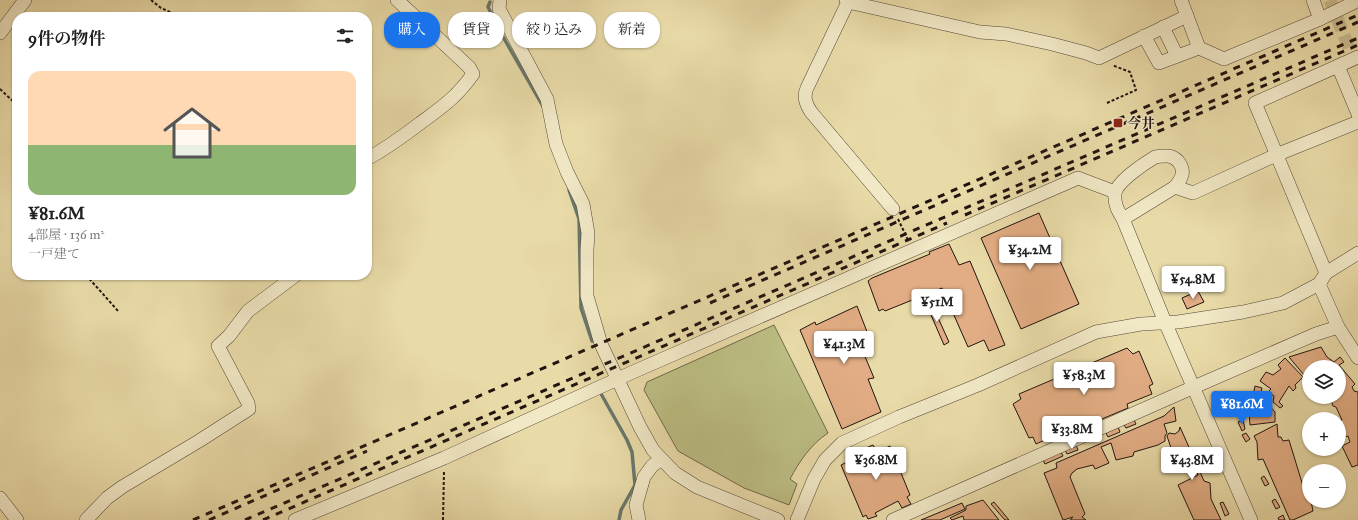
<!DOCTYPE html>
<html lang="ja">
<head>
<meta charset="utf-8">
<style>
	:root { --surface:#fff; --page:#f6f6f6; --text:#222; --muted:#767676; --accent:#1a73e8 }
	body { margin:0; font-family:"IM FELL Great Primer","Noto Serif JP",serif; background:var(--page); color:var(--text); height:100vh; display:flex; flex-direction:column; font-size:15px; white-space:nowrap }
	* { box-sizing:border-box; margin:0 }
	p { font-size:13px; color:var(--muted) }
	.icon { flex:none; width:22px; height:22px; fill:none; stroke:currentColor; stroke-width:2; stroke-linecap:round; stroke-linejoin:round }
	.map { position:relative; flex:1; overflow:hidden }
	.sheet { position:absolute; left:12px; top:12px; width:360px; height:268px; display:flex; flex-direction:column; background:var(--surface); border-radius:16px; box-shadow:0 1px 3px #0004 }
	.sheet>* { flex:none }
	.hud { position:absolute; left:384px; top:12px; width:380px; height:36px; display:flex; gap:8px }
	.buttons { position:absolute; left:1302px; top:360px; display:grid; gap:8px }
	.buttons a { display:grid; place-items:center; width:44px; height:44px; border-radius:50%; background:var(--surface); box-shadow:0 1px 3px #0004; font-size:20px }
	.price { position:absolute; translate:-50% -34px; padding:0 9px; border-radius:4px; background:#fff; color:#222; font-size:13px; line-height:26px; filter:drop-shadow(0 1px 2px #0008) }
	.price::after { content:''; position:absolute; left:50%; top:24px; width:12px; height:9px; margin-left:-6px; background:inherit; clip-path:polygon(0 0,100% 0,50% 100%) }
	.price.current { background:var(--accent); color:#fff }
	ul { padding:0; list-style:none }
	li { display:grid; align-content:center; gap:8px; height:212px; padding:0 16px }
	li span { display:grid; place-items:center; height:124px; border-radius:12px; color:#555 }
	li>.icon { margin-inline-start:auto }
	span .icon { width:72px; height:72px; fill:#fffc; stroke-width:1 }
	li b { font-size:17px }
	h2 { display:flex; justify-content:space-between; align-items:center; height:48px; padding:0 16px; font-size:17px }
	.chip { padding:0 14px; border-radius:16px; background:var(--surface); box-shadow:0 1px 3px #0004; font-size:14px; line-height:36px }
	.chip.current { background:var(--accent); color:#fff }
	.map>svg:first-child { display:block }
</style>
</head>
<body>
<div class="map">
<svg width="1358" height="520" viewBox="0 0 1358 520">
	<rect width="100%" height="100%" fill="#e9dba8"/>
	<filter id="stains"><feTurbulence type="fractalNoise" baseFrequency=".005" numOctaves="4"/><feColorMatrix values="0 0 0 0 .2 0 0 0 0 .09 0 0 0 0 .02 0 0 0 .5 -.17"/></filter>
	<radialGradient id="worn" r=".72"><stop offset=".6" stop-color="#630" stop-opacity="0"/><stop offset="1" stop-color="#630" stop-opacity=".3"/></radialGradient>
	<path fill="#bcbe83" stroke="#6e694a" d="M 774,325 L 828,433 C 811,444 799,462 790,479 L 797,484 L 789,505 L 744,488 L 678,451 L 644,390 L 647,382 Z"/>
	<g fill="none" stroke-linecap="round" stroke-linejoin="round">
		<g stroke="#68786c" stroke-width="3.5">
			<path d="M 490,2 L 488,7 L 502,35 L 544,108"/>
			<path d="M 569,190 L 579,219 L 581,308 L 592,341"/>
			<path d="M 600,392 L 627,440 L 632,452 L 635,485 L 621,510 L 619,520"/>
		</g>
	</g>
	<g fill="#e2ad84" stroke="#211410">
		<path d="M 1039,213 L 1079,304 L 1021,329 L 981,238 Z"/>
		<path d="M 949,244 L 959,265 L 970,261 L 1005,345 L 989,351 L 984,340 L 968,347 L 942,288 L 885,311 L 883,309 L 879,311 L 868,281 L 872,278 L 930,254 L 929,252 Z"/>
		<path d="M 1198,291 L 1204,302 L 1187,309 L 1182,298 Z"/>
		<path d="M 930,300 L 949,342 L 944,345 L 925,301 Z"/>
		<path d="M 857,306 L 871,342 L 861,347 L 874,378 L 868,379 L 881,412 L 842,429 L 800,330 L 815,322 L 816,325 Z"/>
		<path d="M 1321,347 L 1327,357 L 1334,362 L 1340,357 L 1344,362 L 1339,365 L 1355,384 L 1352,387 L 1354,391 L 1358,392 L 1358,465 L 1352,467 L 1342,446 L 1350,442 L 1348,436 L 1345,437 L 1340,420 L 1342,420 L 1336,407 L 1333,406 L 1330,397 L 1339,397 L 1339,367 L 1309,367 L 1309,372 L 1304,375 L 1289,357 Z"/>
		<path d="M 1127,348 L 1133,354 L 1139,351 L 1153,384 L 1149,386 L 1152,394 L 1127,404 L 1128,408 L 1071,432 L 1069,429 L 1036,444 L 1033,437 L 1029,438 L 1013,404 L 1021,399 L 1019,394 Z"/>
		<path d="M 1285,358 L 1303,377 L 1295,385 L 1296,388 L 1293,391 L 1289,386 L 1279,402 L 1283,406 L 1280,408 L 1273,402 L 1274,396 L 1268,392 L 1271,389 L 1260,381 L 1266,372 L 1273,375 L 1281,369 L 1278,365 Z"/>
		<path d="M 1255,386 L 1262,388 L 1261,392 L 1267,403 L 1275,412 L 1275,422 L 1250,425 L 1249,411 L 1244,413 L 1240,403 L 1253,396 Z"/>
		<path d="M 1233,401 L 1237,410 L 1233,411 L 1230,402 Z"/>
		<path d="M 1174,407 L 1176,421 L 1164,424 L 1167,433 L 1165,436 L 1165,441 L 1158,445 L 1134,452 L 1133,456 L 1116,460 L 1111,443 L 1101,447 L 1109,463 L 1095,469 L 1093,465 L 1077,469 L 1072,473 L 1070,477 L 1085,514 L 1082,517 L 1086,520 L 1070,520 L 1073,517 L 1063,520 L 1044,473 L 1057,468 L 1056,463 L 1164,416 Z"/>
		<path d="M 1134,420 L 1136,424 L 1126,428 L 1124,425 Z"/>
		<path d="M 1243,420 L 1245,429 L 1242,431 L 1238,422 Z"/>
		<path d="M 1277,424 L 1278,437 L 1281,437 L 1283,441 L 1289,440 L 1303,486 L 1308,489 L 1309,501 L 1311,501 L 1313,511 L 1293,520 L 1290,520 L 1263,459 L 1258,460 L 1257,442 L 1254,436 Z"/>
		<path d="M 1118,427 L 1120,432 L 1108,437 L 1106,433 Z"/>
		<path d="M 1180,427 L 1204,481 L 1210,483 L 1211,499 L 1221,520 L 1194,520 L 1178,485 L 1198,475 L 1196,469 L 1179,471 L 1170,452 L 1172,451 L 1167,436 L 1169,433 L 1175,434 L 1179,431 Z"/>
		<path d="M 1246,433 L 1250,439 L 1246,442 L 1242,435 Z"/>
		<path d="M 873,445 L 877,452 L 890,446 L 910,495 L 907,497 L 911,504 L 902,508 L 898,501 L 875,513 L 877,516 L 868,519 L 866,515 L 863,517 L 841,465 L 868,452 L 866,448 Z"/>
		<path d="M 1076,445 L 1078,450 L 1067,454 L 1065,450 Z"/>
		<path d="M 1061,452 L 1063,456 L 1045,464 L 1043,460 Z"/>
		<path d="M 1264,476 L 1269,484 L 1265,486 L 1261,478 Z"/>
		<path d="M 1275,499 L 1280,507 L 1276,509 L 1272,501 Z"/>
		<path d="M 983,500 L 999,520 L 964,520 L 963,516 L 952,520 L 950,518 L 966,510 L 966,506 Z"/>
		<path d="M 994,502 L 1009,520 L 1005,520 L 991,504 Z"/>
		<path d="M 1223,502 L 1229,514 L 1225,516 L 1220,503 Z"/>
		<path d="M 962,503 L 965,509 L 940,520 L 921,520 Z"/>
		<path d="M 1283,515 L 1285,520 L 1279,520 L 1278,518 Z"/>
	</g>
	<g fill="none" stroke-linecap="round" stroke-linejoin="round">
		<path stroke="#cbbd91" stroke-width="13" stroke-dasharray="13 6" stroke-linecap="butt" d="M 1330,0 L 1358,71"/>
		<g stroke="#534636" stroke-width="14">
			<g id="minor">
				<path d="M 500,0 L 499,9 L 547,99 L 556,144 L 567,172 L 583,204 L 588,233 L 587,250 L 587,296 L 601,344 L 640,427 L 653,450 L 675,473 L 697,487 L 778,520"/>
				<path d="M 846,0 L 848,2 L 807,88 C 803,97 806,104 811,112 L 893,209"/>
				<path d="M 1181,0 L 1199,48 L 1224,59 L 1320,19 L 1353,3 L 1351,0"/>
				<path d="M 1313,0 L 1320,19"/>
				<path d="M 848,2 L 980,32 L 1006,34 L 1052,44 L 1086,53 L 1099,58 L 1187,16"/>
				<path d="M 1163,27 L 1177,56"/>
				<path d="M 0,33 L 25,0"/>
				<path d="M 1144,36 L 1159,63 L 1199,48"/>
				<path d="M 1338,66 L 1358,114"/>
				<path d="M 367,159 C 385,149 402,137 419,124 C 442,107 456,98 473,74 L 469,67 L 397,0"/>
				<path d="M 1175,187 L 1193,193 L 1276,155 L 1358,122"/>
				<path d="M 1123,219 L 1175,187 C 1182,178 1186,171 1178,161 C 1175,158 1171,156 1167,156 C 1164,156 1159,156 1155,157 C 1145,163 1116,182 1115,194 C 1114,204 1118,211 1123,219 L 1165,322 L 1251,520"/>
				<path d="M 1326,273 L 1358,253"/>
				<path d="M 1319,284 L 1338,327 L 1358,358"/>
				<path d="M 0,498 L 17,520"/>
				<path d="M 86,520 L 107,498 L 122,487 L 199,441 L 249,409 L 248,403 L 218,346 L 229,336 L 248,311 L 296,275"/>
				<path d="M 295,520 L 444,458 L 633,372 L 1078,178 L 1115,192"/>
				<path d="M 639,520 L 636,505 L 644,477 L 652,466 L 661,459"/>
				<path d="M 797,520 L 814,479 L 825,460 L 842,443 L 899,417 L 978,385 L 1096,332 L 1141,324 L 1178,322 L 1243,312 L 1283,303 L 1319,284 L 1326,273 L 1255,103 L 1358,57"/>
				<path d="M 893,520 L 1194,387 L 1316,334 L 1338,327"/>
			</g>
		</g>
		<g stroke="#211410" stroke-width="2" stroke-dasharray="3 2" stroke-linecap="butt">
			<path d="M 151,0 L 161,8 L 179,16"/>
			<path d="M 0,89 L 17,105"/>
			<path d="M 1107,103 L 1136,90 L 1130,72 L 1112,65"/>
			<path d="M 898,219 L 908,240"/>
			<path d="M 86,275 L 118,311"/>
			<path d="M 443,520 L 444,471"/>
		</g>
		<use href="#minor" stroke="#f1e8c6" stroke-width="13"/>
		<g stroke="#211410" stroke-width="3" stroke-dasharray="7 7" stroke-linecap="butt">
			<path d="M 965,215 L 1358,45"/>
			<path d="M 710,303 L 1358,22"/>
			<path d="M 193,520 L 1358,15"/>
			<path d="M 209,520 L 367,451"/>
			<path d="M 245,520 L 1358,38"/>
			<path d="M 263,520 L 947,223"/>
		</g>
	</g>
	<rect fill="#8f2418" stroke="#f1e8c6" stroke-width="1.5" x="1113" y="118" width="10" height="10" rx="2"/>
	<g text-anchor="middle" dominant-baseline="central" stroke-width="3" stroke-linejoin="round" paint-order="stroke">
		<g font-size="14" font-weight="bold" fill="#211410" stroke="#f1e8c6" text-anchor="start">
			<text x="1127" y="123">今井</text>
		</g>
	</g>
	<rect width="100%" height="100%" filter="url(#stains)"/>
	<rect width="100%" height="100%" fill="url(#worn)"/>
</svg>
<div class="buttons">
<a><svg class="icon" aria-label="layers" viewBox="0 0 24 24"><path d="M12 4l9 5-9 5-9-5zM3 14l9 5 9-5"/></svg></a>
<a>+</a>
<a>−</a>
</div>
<b class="price" style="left:1030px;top:271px">¥34.2M</b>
<b class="price" style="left:1193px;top:300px">¥54.8M</b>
<b class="price" style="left:937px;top:323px">¥51M</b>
<b class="price" style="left:844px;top:365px">¥41.3M</b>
<b class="price" style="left:1084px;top:396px">¥58.3M</b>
<b class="price current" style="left:1242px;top:425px">¥81.6M</b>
<b class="price" style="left:1072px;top:450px">¥33.8M</b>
<b class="price" style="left:876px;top:481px">¥36.8M</b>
<b class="price" style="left:1192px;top:481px">¥43.8M</b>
<div class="hud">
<a class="chip current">購入</a>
<a class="chip">賃貸</a>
<a class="chip">絞り込み</a>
<a class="chip">新着</a>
</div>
<section class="sheet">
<h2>9件の物件<svg class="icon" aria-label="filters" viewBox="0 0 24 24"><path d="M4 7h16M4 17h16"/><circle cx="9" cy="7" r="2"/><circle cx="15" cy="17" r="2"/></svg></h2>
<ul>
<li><span style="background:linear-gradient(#ffd9b3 60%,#8fb573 0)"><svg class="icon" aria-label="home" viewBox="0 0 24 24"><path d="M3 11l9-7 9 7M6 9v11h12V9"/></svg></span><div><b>¥81.6M</b><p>4部屋 · 136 m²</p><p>一戸建て</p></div></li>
</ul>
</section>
</div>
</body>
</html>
